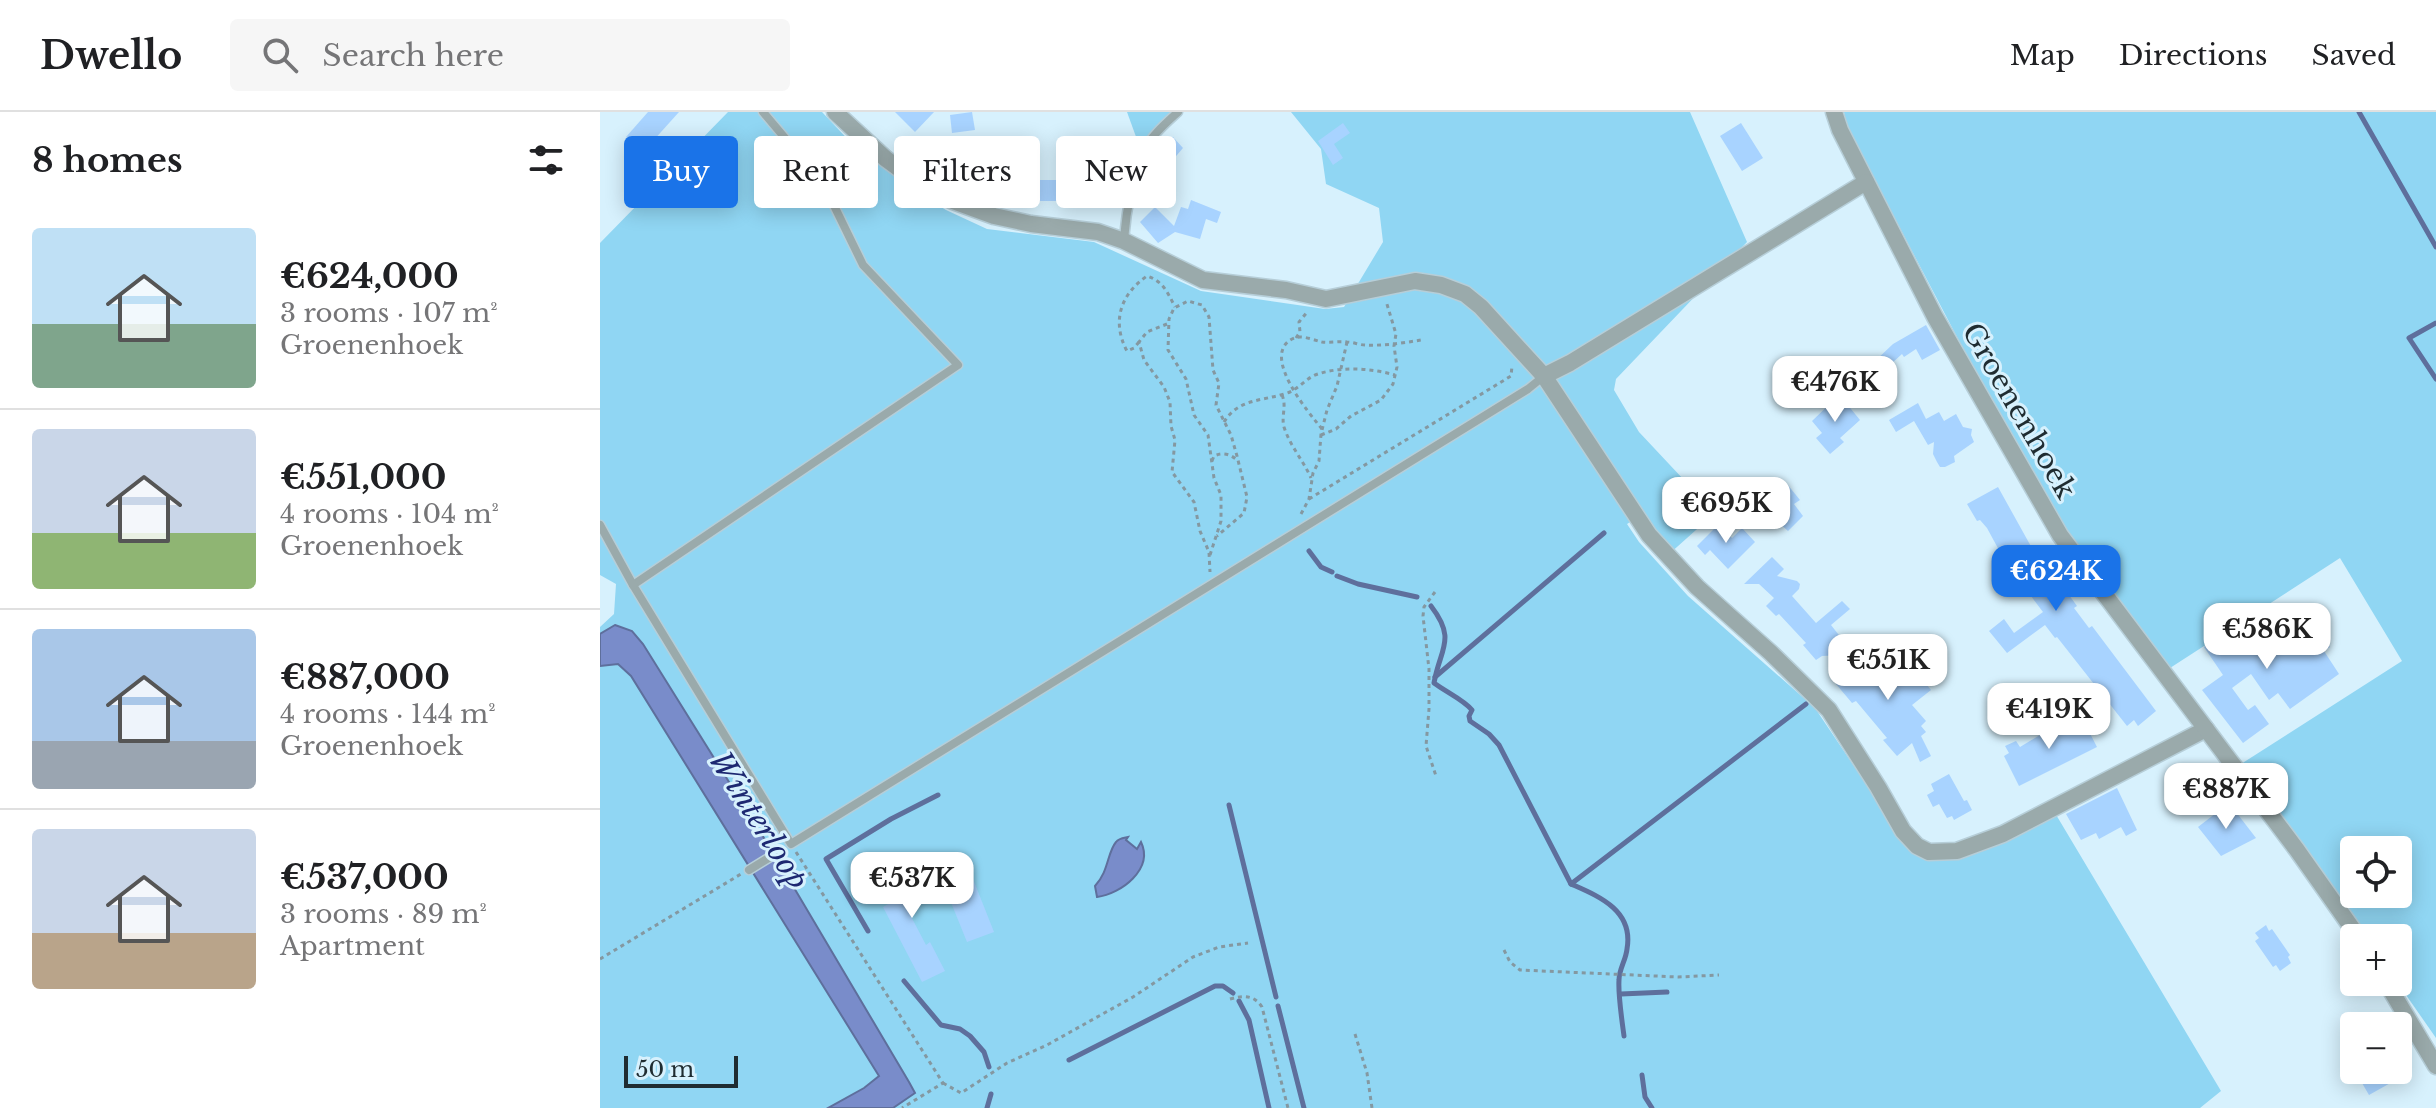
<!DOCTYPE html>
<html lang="en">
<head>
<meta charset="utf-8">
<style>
	:root { --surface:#fff; --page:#f6f6f6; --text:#202124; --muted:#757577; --line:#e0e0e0; --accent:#1a73e8 }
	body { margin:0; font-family:"Libre Baskerville",serif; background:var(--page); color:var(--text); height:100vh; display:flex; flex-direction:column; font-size:30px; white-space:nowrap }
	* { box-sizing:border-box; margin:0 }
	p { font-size:26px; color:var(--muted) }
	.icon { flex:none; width:44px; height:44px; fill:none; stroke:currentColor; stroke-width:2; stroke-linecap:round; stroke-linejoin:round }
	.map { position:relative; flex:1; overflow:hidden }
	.drawer { display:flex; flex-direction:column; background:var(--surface); width:600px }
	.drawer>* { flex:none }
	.top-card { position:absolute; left:24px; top:24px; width:760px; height:72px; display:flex; gap:16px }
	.controls { position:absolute; left:1740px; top:724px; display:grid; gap:16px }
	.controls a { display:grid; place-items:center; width:72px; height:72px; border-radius:8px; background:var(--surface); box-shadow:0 4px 20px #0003; font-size:40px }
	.scale { position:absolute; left:24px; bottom:20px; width:114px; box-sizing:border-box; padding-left:8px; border:4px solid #1f2c31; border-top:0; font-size:22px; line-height:28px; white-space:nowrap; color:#1f2c31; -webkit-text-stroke:6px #d7f1fd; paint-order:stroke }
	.price { position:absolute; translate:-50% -68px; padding:0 18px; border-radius:16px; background:#fff; color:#222; font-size:26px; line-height:52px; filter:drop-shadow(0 2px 4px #0008) }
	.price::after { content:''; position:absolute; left:50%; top:48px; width:24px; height:18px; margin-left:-12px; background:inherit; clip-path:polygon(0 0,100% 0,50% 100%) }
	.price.current { background:var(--accent); color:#fff }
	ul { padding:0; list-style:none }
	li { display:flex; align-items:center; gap:24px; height:200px; padding:0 32px }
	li+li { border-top:2px solid var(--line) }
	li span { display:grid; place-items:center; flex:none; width:224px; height:160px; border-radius:8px; color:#555 }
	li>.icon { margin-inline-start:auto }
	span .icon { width:96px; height:96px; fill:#fffc; stroke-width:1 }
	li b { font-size:34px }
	h2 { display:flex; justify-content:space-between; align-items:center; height:96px; padding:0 32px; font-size:34px }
	.chip { padding:0 28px; border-radius:8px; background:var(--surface); box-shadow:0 4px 20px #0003; font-size:28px; line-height:72px }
	.chip.current { background:var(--accent); color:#fff }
	header { display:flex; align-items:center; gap:48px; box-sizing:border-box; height:112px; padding:0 40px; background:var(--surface); border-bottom:2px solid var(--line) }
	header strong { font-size:38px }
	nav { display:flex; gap:44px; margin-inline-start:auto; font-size:28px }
	.search { width:560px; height:72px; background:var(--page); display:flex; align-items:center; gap:20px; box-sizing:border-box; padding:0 28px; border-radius:8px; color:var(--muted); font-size:30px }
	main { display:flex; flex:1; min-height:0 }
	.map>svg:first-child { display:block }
</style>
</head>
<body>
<header>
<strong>Dwello</strong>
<div class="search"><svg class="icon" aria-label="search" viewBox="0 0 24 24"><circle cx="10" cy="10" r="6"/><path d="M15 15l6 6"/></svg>Search here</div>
<nav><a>Map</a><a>Directions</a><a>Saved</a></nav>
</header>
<main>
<section class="drawer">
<h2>8 homes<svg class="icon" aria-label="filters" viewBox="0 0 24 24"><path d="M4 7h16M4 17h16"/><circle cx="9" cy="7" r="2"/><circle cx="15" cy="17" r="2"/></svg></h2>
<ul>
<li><span style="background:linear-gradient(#bfe0f5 60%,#7fa58c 0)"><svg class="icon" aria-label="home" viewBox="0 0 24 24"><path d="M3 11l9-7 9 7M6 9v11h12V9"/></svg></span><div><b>€624,000</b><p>3 rooms · 107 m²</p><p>Groenenhoek</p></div></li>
<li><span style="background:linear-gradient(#c9d6e8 65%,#8fb573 0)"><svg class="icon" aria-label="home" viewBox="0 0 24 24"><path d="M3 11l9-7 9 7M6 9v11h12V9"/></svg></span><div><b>€551,000</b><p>4 rooms · 104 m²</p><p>Groenenhoek</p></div></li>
<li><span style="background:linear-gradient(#a9c7e8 70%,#9aa5b1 0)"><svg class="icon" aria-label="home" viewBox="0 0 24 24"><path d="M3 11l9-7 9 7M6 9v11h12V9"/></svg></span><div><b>€887,000</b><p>4 rooms · 144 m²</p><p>Groenenhoek</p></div></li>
<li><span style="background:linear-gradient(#c9d6e8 65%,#b9a48a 0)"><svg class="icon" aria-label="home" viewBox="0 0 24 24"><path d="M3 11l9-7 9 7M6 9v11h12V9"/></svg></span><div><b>€537,000</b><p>3 rooms · 89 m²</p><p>Apartment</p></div></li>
</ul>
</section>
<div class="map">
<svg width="1836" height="996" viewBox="0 0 1836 996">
	<rect width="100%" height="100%" fill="#d7f1fd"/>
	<g fill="#90d6f3" fill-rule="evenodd">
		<path d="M 128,0 L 222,0 L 257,37 L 313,78 L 346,98 L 387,117 L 494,130 L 601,179 L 725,197 L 744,195 L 783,130 L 779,96 L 726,72 L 721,37 L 691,0 L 1090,0 L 1147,130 L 1016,267 L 1014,278 L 1039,320 L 1115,401 L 1068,443 L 1038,405 L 1027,412 L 1039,430 L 1088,484 L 1215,596 L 1303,727 L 1325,746 L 1455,701 L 1621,979 L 1600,996 L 0,996 L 0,515 L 14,502 L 16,472 L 0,463 L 0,131 Z"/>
		<path d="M 527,0 L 572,0 L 539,33 Z"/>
		<path d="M 1244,0 L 1836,0 L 1836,926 L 1797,870 L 1798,826 L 1765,826 L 1641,652 L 1802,549 L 1740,446 L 1570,556 L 1453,399 L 1357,225 L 1247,15 ZM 1754,738 L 1798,738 L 1798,782 L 1754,782 Z"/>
	</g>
	<g fill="#798cca" stroke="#5e6f9c" stroke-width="2">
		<path d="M 15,513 L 32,519 L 43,532 L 177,747 L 309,970 L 315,981 L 293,996 L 228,996 L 264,976 L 279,964 L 31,564 L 18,552 L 0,554 L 0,522 Z"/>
		<path d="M 528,725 L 526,728 L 537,737 L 541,730 C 554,757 521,782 497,785 L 495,774 C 509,759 507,741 516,730 C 519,726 523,726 528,725 Z"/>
	</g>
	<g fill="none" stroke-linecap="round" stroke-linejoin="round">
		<g stroke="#5e6f9c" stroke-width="5">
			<path d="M 1759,0 L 1836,135"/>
			<path d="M 1836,211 L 1809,226 L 1836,267"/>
			<path d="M 709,439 L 721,455 L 732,460"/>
			<path d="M 737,464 L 758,472 L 817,485"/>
			<path d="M 831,494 C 857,528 840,536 834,571 C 846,580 864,588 872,598 L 869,604 L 870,609 L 889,622 L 899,633 L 971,772 C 998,784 1034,798 1027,837 C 1026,848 1019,857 1019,868 C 1018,883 1022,909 1024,924"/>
			<path d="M 835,565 L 1004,421"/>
			<path d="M 629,693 L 676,885"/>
			<path d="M 971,772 L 1206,592"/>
			<path d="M 268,819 L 226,747 L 291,707 L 338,683"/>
			<path d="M 304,869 L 341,913 L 360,917 L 370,924 L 384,940 L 389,955"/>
			<path d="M 1021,882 L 1067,880"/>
			<path d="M 639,889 L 649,908 L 669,996"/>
			<path d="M 678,894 L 704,996"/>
			<path d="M 469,948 L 615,874 L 623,874 L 633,881"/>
			<path d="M 1042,963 L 1045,985 L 1052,996"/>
			<path d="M 387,996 L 391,982"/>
		</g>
	</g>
	<g fill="#a8d3ff">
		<path d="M 48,0 L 79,0 L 43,40 L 26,25 Z"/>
		<path d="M 295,0 L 334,0 L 315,20 Z"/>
		<path d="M 372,0 L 375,18 L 352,21 L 350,3 Z"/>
		<path d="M 743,11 L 750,21 L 734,32 L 743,46 L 733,53 L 718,29 Z"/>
		<path d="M 1141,11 L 1163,46 L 1142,59 L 1120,24 Z"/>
		<path d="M 573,25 L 583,36 L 565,57 L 554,46 Z"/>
		<path d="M 479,40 L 526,46 L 521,84 L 505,82 L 505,77 L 475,73 Z"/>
		<path d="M 368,46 L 410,49 L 408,68 L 466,68 L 466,89 L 418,89 L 418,79 L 368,74 L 369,67 L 365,66 Z"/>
		<path d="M 591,88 L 621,100 L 617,111 L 606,107 L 600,127 L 575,120 L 558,131 L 540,110 L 555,95 L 574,114 L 581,95 L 588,97 Z"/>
		<path d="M 1326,213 L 1340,238 L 1322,248 L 1316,237 L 1304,245 L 1302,242 L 1281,261 L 1273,251 L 1293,232 Z"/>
		<path d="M 1236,286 L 1239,288 L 1242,286 L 1260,308 L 1240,326 L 1244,330 L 1230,342 L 1216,326 L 1222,321 L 1212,309 Z"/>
		<path d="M 1318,291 L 1326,307 L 1339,300 L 1344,309 L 1356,302 L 1363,315 L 1372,317 L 1371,323 L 1374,330 L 1354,344 L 1355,350 L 1345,355 L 1340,355 L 1337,350 L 1333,342 L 1334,330 L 1328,333 L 1314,309 L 1296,320 L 1289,308 Z"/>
		<path d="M 1187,372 L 1200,388 L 1194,392 L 1203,404 L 1188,419 L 1177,409 L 1181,405 L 1175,399 L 1181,394 L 1173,386 Z"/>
		<path d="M 1398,375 L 1433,438 L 1428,440 L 1445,464 L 1451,460 L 1469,483 L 1477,494 L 1474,496 L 1489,516 L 1492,514 L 1556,599 L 1538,614 L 1534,608 L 1527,614 L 1457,525 L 1455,526 L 1445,513 L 1407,541 L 1389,519 L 1404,507 L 1414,521 L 1443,500 L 1409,455 L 1400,460 L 1392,445 L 1400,440 L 1387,416 L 1380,408 L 1377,409 L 1367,392 Z"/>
		<path d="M 1118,413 L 1132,426 L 1142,416 L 1155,430 L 1128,457 L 1110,438 L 1105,443 L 1097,434 Z"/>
		<path d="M 1172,445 L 1184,457 L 1177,464 L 1197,469 L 1200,472 L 1199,477 L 1192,484 L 1216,511 L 1242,489 L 1250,497 L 1231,513 L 1242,527 L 1236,532 L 1242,543 L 1222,544 L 1216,548 L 1203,533 L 1206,531 L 1179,502 L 1176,504 L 1166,494 L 1174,486 L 1159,472 L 1144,472 Z"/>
		<path d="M 1707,503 L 1730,535 L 1724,539 L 1739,562 L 1690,597 L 1678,581 L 1669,588 L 1651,562 L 1632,576 L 1648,598 L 1655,593 L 1669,612 L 1643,631 L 1602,578 L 1623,563 L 1604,535 L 1644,508 L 1663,535 Z"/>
		<path d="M 1266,539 L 1284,560 L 1295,551 L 1308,567 L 1318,562 L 1331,578 L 1312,593 L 1326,609 L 1321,614 L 1326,620 L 1321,624 L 1331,644 L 1320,650 L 1312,631 L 1297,644 L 1283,628 L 1287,626 L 1256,589 L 1252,591 L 1236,572 L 1242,568 L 1237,563 Z"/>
		<path d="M 1482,606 L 1497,635 L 1419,674 L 1404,644 L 1409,641 L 1405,634 L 1416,629 L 1420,635 L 1455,614 L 1458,619 Z"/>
		<path d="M 1349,662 L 1364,689 L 1367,688 L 1372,698 L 1354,708 L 1352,704 L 1347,706 L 1339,692 L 1333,695 L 1327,683 L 1334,679 L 1331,672 Z"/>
		<path d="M 1517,676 L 1537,718 L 1526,724 L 1521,715 L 1499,727 L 1496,721 L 1481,728 L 1466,702 Z"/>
		<path d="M 1629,691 L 1656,726 L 1621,744 L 1598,715 Z"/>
		<path d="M 308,742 L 329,777 L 304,791 L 326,833 L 330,830 L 345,859 L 322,870 L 283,795 L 298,786 L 289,768 L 302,761 L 295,749 Z"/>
		<path d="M 373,767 L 394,820 L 367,830 L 346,778 Z"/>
		<path d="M 1666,813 L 1669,819 L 1672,817 L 1690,843 L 1688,845 L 1691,851 L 1680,859 L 1676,853 L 1673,855 L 1655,829 L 1659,826 L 1655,821 Z"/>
		<path d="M 1762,958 L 1787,958 L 1794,969 L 1769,983 L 1762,971 L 1768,968 Z"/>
	</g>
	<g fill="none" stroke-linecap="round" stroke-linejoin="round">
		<g stroke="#b6ced8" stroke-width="11">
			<g id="service">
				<path d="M 163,0 L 223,71 L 263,153 L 358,253 L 33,473 L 191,732 L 928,277 L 944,264"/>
				<path d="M 524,128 C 526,101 533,56 547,33 C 555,20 567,10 578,0"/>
				<path d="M 0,413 L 33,473"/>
				<path d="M 149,758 L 175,742"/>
			</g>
		</g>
		<g stroke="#b6ced8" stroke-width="19">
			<g id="minor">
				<path d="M 235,0 L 286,47 L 320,72 L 353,89 L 394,104 L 431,112 L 498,120 L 524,129 L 603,168 L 686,178 L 726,187 L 815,169 L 841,173 L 865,182 L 881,195 L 944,264 L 1049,423 L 1097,475 L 1171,541 L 1229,598 L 1278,675 L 1303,719 L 1317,734 L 1329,740 L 1357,739 L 1403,722 L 1606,617"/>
				<path d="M 1234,0 L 1240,18 L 1335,205 L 1460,423 L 1697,738 L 1759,826"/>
				<path d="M 944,264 L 970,251 L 1266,70"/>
				<path d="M 1786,870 L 1836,954"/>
			</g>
		</g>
		<g stroke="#8498a1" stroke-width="3" stroke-dasharray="4 4" stroke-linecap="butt">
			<path d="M 567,212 L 547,220 L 539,230 L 544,248 L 564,275 L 570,290 L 571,314 L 575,328 L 572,360 L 594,390 L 600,419 L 609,440 L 610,460"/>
			<path d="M 696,226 L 700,220 L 699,210 L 708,199"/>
			<path d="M 539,230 L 534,236 L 527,239 C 511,209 521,182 547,164 C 563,169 568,181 575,195"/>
			<path d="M 682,283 C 687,294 681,304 684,315 C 690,334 703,348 711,366"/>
			<path d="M 624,310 C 638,287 661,289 684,282 C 697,279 704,268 715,263 C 740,254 770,256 795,263"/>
			<path d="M 722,317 C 710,302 660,244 692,227 C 701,222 713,228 722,230 C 730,231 739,229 747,230 C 753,230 759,233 765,233 C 783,234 803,231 821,228"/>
			<path d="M 721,323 L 736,317 L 751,304 L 781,288 L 793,272 L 797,255 L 794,234 L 796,222 L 786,189"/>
			<path d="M 612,349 L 614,344 C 623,340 630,342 637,348"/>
			<path d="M 709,387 L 911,264 L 912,254"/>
			<path d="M 701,402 L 709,387 L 713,361 L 719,349 L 721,322 L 727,298 L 737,274 L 747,230"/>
			<path d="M 610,443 L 621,409 L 621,383 L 614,366 L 608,323 L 594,303 L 586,267 L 568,238 L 569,207 L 574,196 L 588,189 L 602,193 L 609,205 L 613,258 L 619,271 L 616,293 L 631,323 L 637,344 L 647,385 L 644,401 L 617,424"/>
			<path d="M 835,480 L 824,495 L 823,504 L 829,557 L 829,597 L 826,634 L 836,664"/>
			<path d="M 196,740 L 343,971 L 302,996"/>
			<path d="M 904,838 L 910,850 L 920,858 L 1078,865 L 1119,863"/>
			<path d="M 0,847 L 141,762"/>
			<path d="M 630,887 C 644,883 654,883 662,895 L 688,996"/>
			<path d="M 755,922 L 767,961 L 772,996"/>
			<path d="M 343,971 L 361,981 L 407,951 L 447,933 L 533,885 L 593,845 L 619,835 L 648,831"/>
		</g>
		<use href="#service" stroke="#9aaaab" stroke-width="8"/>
		<use href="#minor" stroke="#9aaaab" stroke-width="16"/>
	</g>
	<g text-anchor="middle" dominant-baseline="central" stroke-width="6" stroke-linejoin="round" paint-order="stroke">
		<g font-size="28" fill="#1f2c31" stroke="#d7f1fd">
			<text transform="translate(1419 299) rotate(60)">Groenenhoek</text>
		</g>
		<g font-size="30" font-style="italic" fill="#1d2871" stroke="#d7f1fd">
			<text transform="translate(159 708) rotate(58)">Winterloop</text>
		</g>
	</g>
</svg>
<div class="controls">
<a><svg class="icon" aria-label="locate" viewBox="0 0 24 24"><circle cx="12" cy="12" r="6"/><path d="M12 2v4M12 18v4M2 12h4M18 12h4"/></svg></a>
<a>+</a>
<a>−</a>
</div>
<div class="scale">50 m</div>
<b class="price" style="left:1235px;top:312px">€476K</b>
<b class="price" style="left:1126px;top:433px">€695K</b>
<b class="price current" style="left:1456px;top:501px">€624K</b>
<b class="price" style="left:1667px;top:559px">€586K</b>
<b class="price" style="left:1288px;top:590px">€551K</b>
<b class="price" style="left:1449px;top:639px">€419K</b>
<b class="price" style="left:1626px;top:719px">€887K</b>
<b class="price" style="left:312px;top:808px">€537K</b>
<div class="top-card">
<a class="chip current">Buy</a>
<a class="chip">Rent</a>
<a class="chip">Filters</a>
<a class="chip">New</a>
</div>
</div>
</main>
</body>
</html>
